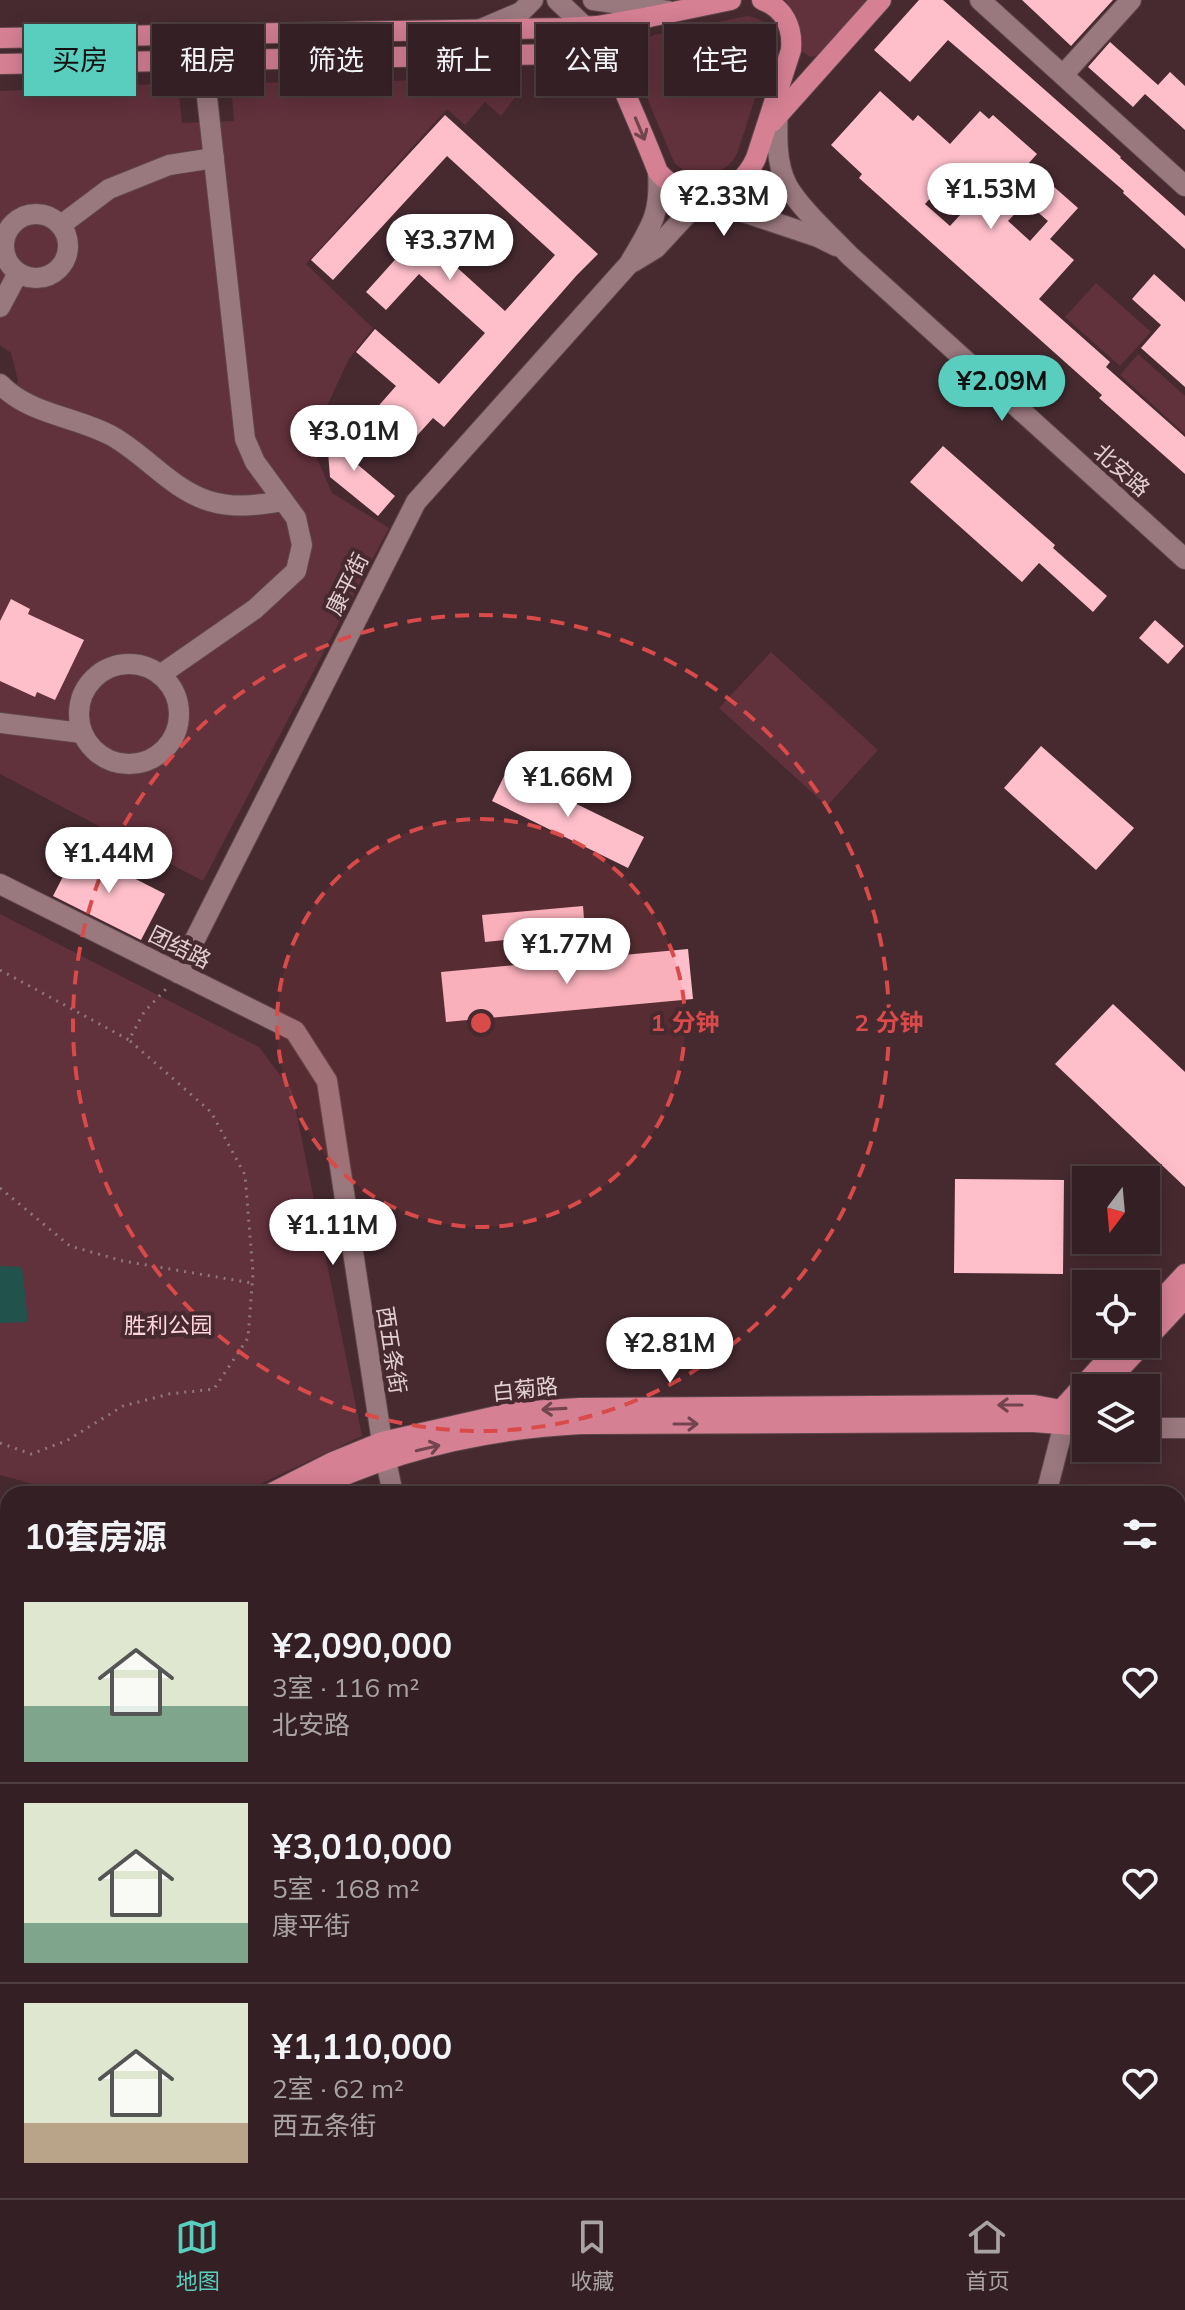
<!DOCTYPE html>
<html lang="zh">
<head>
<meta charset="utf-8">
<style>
	:root { --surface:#342024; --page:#3f2d31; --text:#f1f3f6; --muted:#a9a3a6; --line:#4e3e41; --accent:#59cebe }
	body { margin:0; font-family:Mulish,"Noto Sans SC",sans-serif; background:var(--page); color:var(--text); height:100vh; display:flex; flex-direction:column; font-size:30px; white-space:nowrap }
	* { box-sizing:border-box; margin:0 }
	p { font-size:26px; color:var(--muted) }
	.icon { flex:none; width:44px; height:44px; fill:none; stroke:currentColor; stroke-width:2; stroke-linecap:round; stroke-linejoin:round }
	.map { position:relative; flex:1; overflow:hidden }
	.details { position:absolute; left:0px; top:1486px; width:1186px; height:712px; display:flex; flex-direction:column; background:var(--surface); border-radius:24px 24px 0 0; box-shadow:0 4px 20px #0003,0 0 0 2px var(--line) }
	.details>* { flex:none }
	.top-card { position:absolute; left:24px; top:24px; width:1138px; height:72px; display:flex; gap:16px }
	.needle { width:52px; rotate:196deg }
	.tools { position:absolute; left:1072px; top:1166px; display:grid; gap:16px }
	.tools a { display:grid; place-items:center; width:88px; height:88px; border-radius:0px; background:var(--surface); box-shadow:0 4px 20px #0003,0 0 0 2px var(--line); font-size:40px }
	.price { position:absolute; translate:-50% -68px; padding:0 18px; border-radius:28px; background:#fff; color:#222; font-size:26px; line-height:52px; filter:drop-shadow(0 2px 4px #0008) }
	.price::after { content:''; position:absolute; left:50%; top:48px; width:24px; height:18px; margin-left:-12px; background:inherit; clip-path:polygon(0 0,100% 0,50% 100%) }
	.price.selected { background:var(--accent); color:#111 }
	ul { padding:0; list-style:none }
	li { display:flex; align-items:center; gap:24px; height:200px; padding:0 24px }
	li+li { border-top:2px solid var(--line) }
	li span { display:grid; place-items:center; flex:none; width:224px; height:160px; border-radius:0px; color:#555 }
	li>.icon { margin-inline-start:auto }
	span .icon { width:96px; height:96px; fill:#fffc; stroke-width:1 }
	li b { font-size:34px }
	h2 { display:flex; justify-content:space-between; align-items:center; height:96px; padding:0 24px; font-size:34px }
	.chip { padding:0 28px; border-radius:0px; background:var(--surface); box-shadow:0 4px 20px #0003,0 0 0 2px var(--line); font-size:28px; line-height:72px }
	.chip.selected { background:var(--accent); color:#111 }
	.tabs { display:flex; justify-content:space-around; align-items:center; height:112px; border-top:2px solid var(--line); background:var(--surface); font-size:22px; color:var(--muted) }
	.tabs a { display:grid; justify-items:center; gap:4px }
	.tabs .selected { color:var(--accent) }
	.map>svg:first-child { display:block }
</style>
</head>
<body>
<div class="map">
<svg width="1185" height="2198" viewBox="0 0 1185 2198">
	<rect width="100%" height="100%" fill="#462a30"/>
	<g fill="#61313c">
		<path d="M 785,0 L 868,0 L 818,56 L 810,57 L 800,50 L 798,22 Z"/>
		<path d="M 747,16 C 762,18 770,25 774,40 L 738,151 C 728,177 693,184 674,162 L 634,67 L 635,49 L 640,42 L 654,35 Z"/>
		<path d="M 517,79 L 518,93 L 501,116 L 485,102 L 465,125 L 447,109 L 306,264 L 373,328 L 349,359 L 310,442 L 332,493 L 389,528 L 203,881 L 0,774 L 0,395 L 13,392 L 18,381 L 11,353 L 0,345 L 0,91 L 178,83 L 182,123 L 234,121 L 231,83 Z"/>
		<path d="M 1096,283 L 1151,332 L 1120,366 L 1065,317 Z"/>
		<path d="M 1138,354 L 1185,396 L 1185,434 L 1120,375 Z"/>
		<path d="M 771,652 L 878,750 L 827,806 L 719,708 Z"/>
		<path d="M 0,914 L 259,1047 L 292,1091 L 362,1436 L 239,1494 L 69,1494 L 0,1475 Z"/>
		<path d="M 0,1919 L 8,1921 L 8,2186 L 0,2184 Z"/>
		<path d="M 23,2190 L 174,2190 L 172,2198 L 53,2198 Z"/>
	</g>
	<path fill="#21534c" d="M 0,1266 L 22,1267 L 28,1322 L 0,1323 Z"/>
	<g fill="#febfcb" fill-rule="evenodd">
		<path d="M 919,0 L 943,0 L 1121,157 L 1120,158 L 1185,216 L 1185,249 L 1123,193 L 1124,191 L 948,40 L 910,82 L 874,50 Z"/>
		<path d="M 1022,0 L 1113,0 L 1071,46 Z"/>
		<path d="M 1110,42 L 1158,85 L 1170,72 L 1185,86 L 1185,130 L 1145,94 L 1133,107 L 1088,67 Z"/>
		<path d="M 880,91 L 913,121 L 918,115 L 950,144 L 980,111 L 989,119 L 993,115 L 1037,154 L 1028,164 L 1078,208 L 1050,239 L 1074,260 L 1039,299 L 1110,362 L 1106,367 L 1185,437 L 1185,474 L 1099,398 L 1102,395 L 859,178 L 862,174 L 831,145 ZM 946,181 L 971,203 L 950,226 L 925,204 ZM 1026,202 L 1048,221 L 1030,241 L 1008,221 Z"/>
		<path d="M 445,115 L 598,254 L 577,275 L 444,427 L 433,418 L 403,451 L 367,419 L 396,386 L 356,352 L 375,329 L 439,384 L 485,333 L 419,274 L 386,310 L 366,292 L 419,233 L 505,311 L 555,255 L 447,156 L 333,280 L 311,260 Z"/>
		<path d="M 1154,274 L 1185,302 L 1185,387 L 1141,348 L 1161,325 L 1132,299 Z"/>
		<path d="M 341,424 L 342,446 L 354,433 L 357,464 L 395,496 L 378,516 L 330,477 L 326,426 Z"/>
		<path d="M 943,446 L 1055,545 L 1053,548 L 1107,596 L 1093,612 L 1039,563 L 1022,582 L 910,482 Z"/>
		<path d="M 11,599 L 30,609 L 28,614 L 84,640 L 55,700 L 37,692 L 35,697 L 0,681 L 0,621 Z"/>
		<path d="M 1155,620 L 1184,646 L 1168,664 L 1139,638 Z"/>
		<path d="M 1041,746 L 1134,828 L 1096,870 L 1004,788 Z"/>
		<path d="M 507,770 L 644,837 L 628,868 L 492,801 Z"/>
		<path d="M 77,849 L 165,894 L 141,940 L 53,896 Z"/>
		<path d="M 583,906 L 585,932 L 485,942 L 482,915 Z"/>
		<path d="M 688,949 L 693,999 L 446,1022 L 441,972 Z"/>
		<path d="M 1113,1004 L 1185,1072 L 1185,1187 L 1055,1064 Z"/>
		<path d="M 955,1179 L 1064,1180 L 1063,1274 L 954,1273 Z"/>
	</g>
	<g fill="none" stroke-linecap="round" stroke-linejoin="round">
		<g stroke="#5f474c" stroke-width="22">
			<g id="minor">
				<path d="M 557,0 L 604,45 L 614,62"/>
				<path d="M 593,0 L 668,11"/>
				<path d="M 980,0 L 1185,186"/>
				<path d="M 481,29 L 521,12 L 533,0"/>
				<path d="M 1063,75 L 1131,0"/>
				<path d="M 778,105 C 777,130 775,162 787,185 C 799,207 831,236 849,255 L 1185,559"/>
				<path d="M 689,194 L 818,237 L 836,246"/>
				<circle cx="36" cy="246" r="32"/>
				<path d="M 61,225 L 109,189 L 169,165 L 214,158"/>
				<path d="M 633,262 L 656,248 L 692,209 L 713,197"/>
				<path d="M 0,307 L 18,273"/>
				<path d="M 0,384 C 30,415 75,416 112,436 C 146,455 171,489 209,501 C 235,509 257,505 283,501"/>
				<circle cx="129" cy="714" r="50"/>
				<path d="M 160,675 L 255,609 L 296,571 L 302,545 L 296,518 L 255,462 L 245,439 L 203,61"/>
				<path d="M 0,723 L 82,733"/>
				<path d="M 0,884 L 295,1031 L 327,1081 L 382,1442 L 393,1494"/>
				<path d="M 178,973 L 416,502 L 629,264 C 650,228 661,216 658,172"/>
				<path d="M 1146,1428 L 1185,1428"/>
				<path d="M 1046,1494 L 1064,1424"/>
			</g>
		</g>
		<g stroke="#5f474c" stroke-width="22">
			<g id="major">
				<path d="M 731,0 L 649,17 C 598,36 616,72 632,109 C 641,130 650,151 658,172 C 688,206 738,200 756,158 L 791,50 C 793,27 784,8 762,0"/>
				<path d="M 0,38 L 564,28 L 597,26 L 649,17"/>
				<path d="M 0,64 L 565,54 C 588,56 602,63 619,79"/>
				<path d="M 772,122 L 881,0"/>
				<path d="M 1146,1316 L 1185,1274"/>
				<path d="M 1146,1340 L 1185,1298"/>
				<path d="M 1102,1388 L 1143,1344"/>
				<path d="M 1063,1422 L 1061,1410 L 1121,1344"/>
				<path d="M 270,1494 L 333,1462 L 382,1442 L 514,1412 L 580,1408 L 1034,1405 L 1061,1410 L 1086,1419"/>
				<path d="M 303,1494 C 389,1451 485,1429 581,1424 L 1034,1422 L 1084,1426"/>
				<path d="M 0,1628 L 8,1624"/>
				<path d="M 0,1646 L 8,1642"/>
				<path d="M 0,1826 L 8,1829"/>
				<path d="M 1178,2141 L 1185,2143"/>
			</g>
		</g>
		<g stroke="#8f777c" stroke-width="3" stroke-dasharray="2 6" stroke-linecap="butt">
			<path d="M 0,970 L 129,1040 L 144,1012 L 166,989"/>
			<path d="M 0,1188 L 70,1246 L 123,1261 L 252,1283"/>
			<path d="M 0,1443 L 31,1454 L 66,1441 L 123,1406 L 169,1394 L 214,1389 L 248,1338 L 253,1273 L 245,1175 L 211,1112 L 129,1040"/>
		</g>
		<use href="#minor" stroke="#99787e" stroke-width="20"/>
		<use href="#major" stroke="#d68094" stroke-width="20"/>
	</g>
	<defs><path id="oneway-shaft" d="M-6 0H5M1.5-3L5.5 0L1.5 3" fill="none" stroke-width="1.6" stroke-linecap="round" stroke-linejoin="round" transform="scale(2)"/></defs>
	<g stroke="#71444e">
		<use href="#oneway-shaft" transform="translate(640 129) rotate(67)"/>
		<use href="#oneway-shaft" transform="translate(1010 1405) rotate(180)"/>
		<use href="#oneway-shaft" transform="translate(554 1409) rotate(177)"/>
		<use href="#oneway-shaft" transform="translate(686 1424)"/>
		<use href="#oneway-shaft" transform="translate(428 1448) rotate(-13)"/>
	</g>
	<circle cx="481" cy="1023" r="204" fill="#d94a4a" fill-opacity=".12"/>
	<g fill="none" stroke="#d94a4a" stroke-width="4" stroke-dasharray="14 10">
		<circle cx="481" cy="1023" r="204"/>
		<circle cx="481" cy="1023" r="408"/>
	</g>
	<g text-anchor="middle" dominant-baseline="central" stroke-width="8" stroke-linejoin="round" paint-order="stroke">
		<g font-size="22" fill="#e3d0d3" stroke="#462a30">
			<text transform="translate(1122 470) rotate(42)">北安路</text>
			<text transform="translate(347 584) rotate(-63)">康平街</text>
			<text transform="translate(180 947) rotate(27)">团结路</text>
			<text transform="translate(392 1350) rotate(81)">西五条街</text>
			<text transform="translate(525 1389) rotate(-6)">白菊路</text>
		</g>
		<g font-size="22" fill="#ffd4db" stroke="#462a30">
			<text x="168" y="1325">胜利公园</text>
		</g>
	</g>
	<circle cx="481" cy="1023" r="12" fill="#d94a4a" stroke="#462a30" stroke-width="4"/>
	<g font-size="24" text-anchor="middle" font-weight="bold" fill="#d94a4a" stroke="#462a30" stroke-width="8" stroke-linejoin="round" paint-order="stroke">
		<text x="685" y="1031">1 分钟</text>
		<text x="889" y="1031">2 分钟</text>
	</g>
</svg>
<div class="tools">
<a><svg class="needle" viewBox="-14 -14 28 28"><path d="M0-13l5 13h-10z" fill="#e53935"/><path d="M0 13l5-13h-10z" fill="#a9a3a6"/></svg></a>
<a><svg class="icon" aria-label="locate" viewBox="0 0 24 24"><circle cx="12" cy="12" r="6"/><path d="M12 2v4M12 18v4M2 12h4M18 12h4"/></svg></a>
<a><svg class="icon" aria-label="layers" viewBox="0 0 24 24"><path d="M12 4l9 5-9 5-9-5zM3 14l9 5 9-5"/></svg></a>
</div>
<b class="price" style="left:991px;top:231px">¥1.53M</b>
<b class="price" style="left:724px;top:238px">¥2.33M</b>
<b class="price" style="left:450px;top:282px">¥3.37M</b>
<b class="price selected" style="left:1002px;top:423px">¥2.09M</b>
<b class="price" style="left:354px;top:473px">¥3.01M</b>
<b class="price" style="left:568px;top:819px">¥1.66M</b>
<b class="price" style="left:109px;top:895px">¥1.44M</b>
<b class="price" style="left:567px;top:986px">¥1.77M</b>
<b class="price" style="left:333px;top:1267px">¥1.11M</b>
<b class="price" style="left:670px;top:1385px">¥2.81M</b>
<div class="top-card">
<a class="chip selected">买房</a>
<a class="chip">租房</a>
<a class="chip">筛选</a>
<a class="chip">新上</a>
<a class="chip">公寓</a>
<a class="chip">住宅</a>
</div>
<section class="details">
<h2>10套房源<svg class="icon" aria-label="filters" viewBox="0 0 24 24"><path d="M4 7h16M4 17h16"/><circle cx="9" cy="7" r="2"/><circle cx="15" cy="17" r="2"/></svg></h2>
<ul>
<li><span style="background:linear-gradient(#dfe7d0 65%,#7fa58c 0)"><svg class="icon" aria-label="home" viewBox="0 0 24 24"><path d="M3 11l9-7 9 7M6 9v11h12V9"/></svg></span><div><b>¥2,090,000</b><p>3室 · 116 m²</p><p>北安路</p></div><svg class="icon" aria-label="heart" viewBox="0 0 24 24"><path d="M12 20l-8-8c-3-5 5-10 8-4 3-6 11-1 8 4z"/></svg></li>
<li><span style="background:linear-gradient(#dfe7d0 75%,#7fa58c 0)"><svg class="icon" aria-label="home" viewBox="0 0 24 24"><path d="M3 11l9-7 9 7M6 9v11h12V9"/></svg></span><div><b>¥3,010,000</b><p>5室 · 168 m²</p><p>康平街</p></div><svg class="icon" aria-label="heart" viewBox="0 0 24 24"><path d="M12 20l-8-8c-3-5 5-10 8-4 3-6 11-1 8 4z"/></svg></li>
<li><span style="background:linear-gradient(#dfe7d0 75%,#b9a48a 0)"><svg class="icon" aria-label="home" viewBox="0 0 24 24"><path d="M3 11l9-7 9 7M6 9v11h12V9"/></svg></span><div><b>¥1,110,000</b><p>2室 · 62 m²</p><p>西五条街</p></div><svg class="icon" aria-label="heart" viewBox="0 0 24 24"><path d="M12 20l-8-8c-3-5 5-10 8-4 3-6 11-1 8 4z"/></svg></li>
</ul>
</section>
</div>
<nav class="tabs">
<a class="selected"><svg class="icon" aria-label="map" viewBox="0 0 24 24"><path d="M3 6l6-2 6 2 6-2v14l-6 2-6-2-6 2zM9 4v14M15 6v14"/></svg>地图</a>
<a><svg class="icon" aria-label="saved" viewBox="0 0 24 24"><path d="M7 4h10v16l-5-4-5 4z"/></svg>收藏</a>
<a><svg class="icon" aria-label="home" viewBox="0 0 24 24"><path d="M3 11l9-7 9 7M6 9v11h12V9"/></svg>首页</a>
</nav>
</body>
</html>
